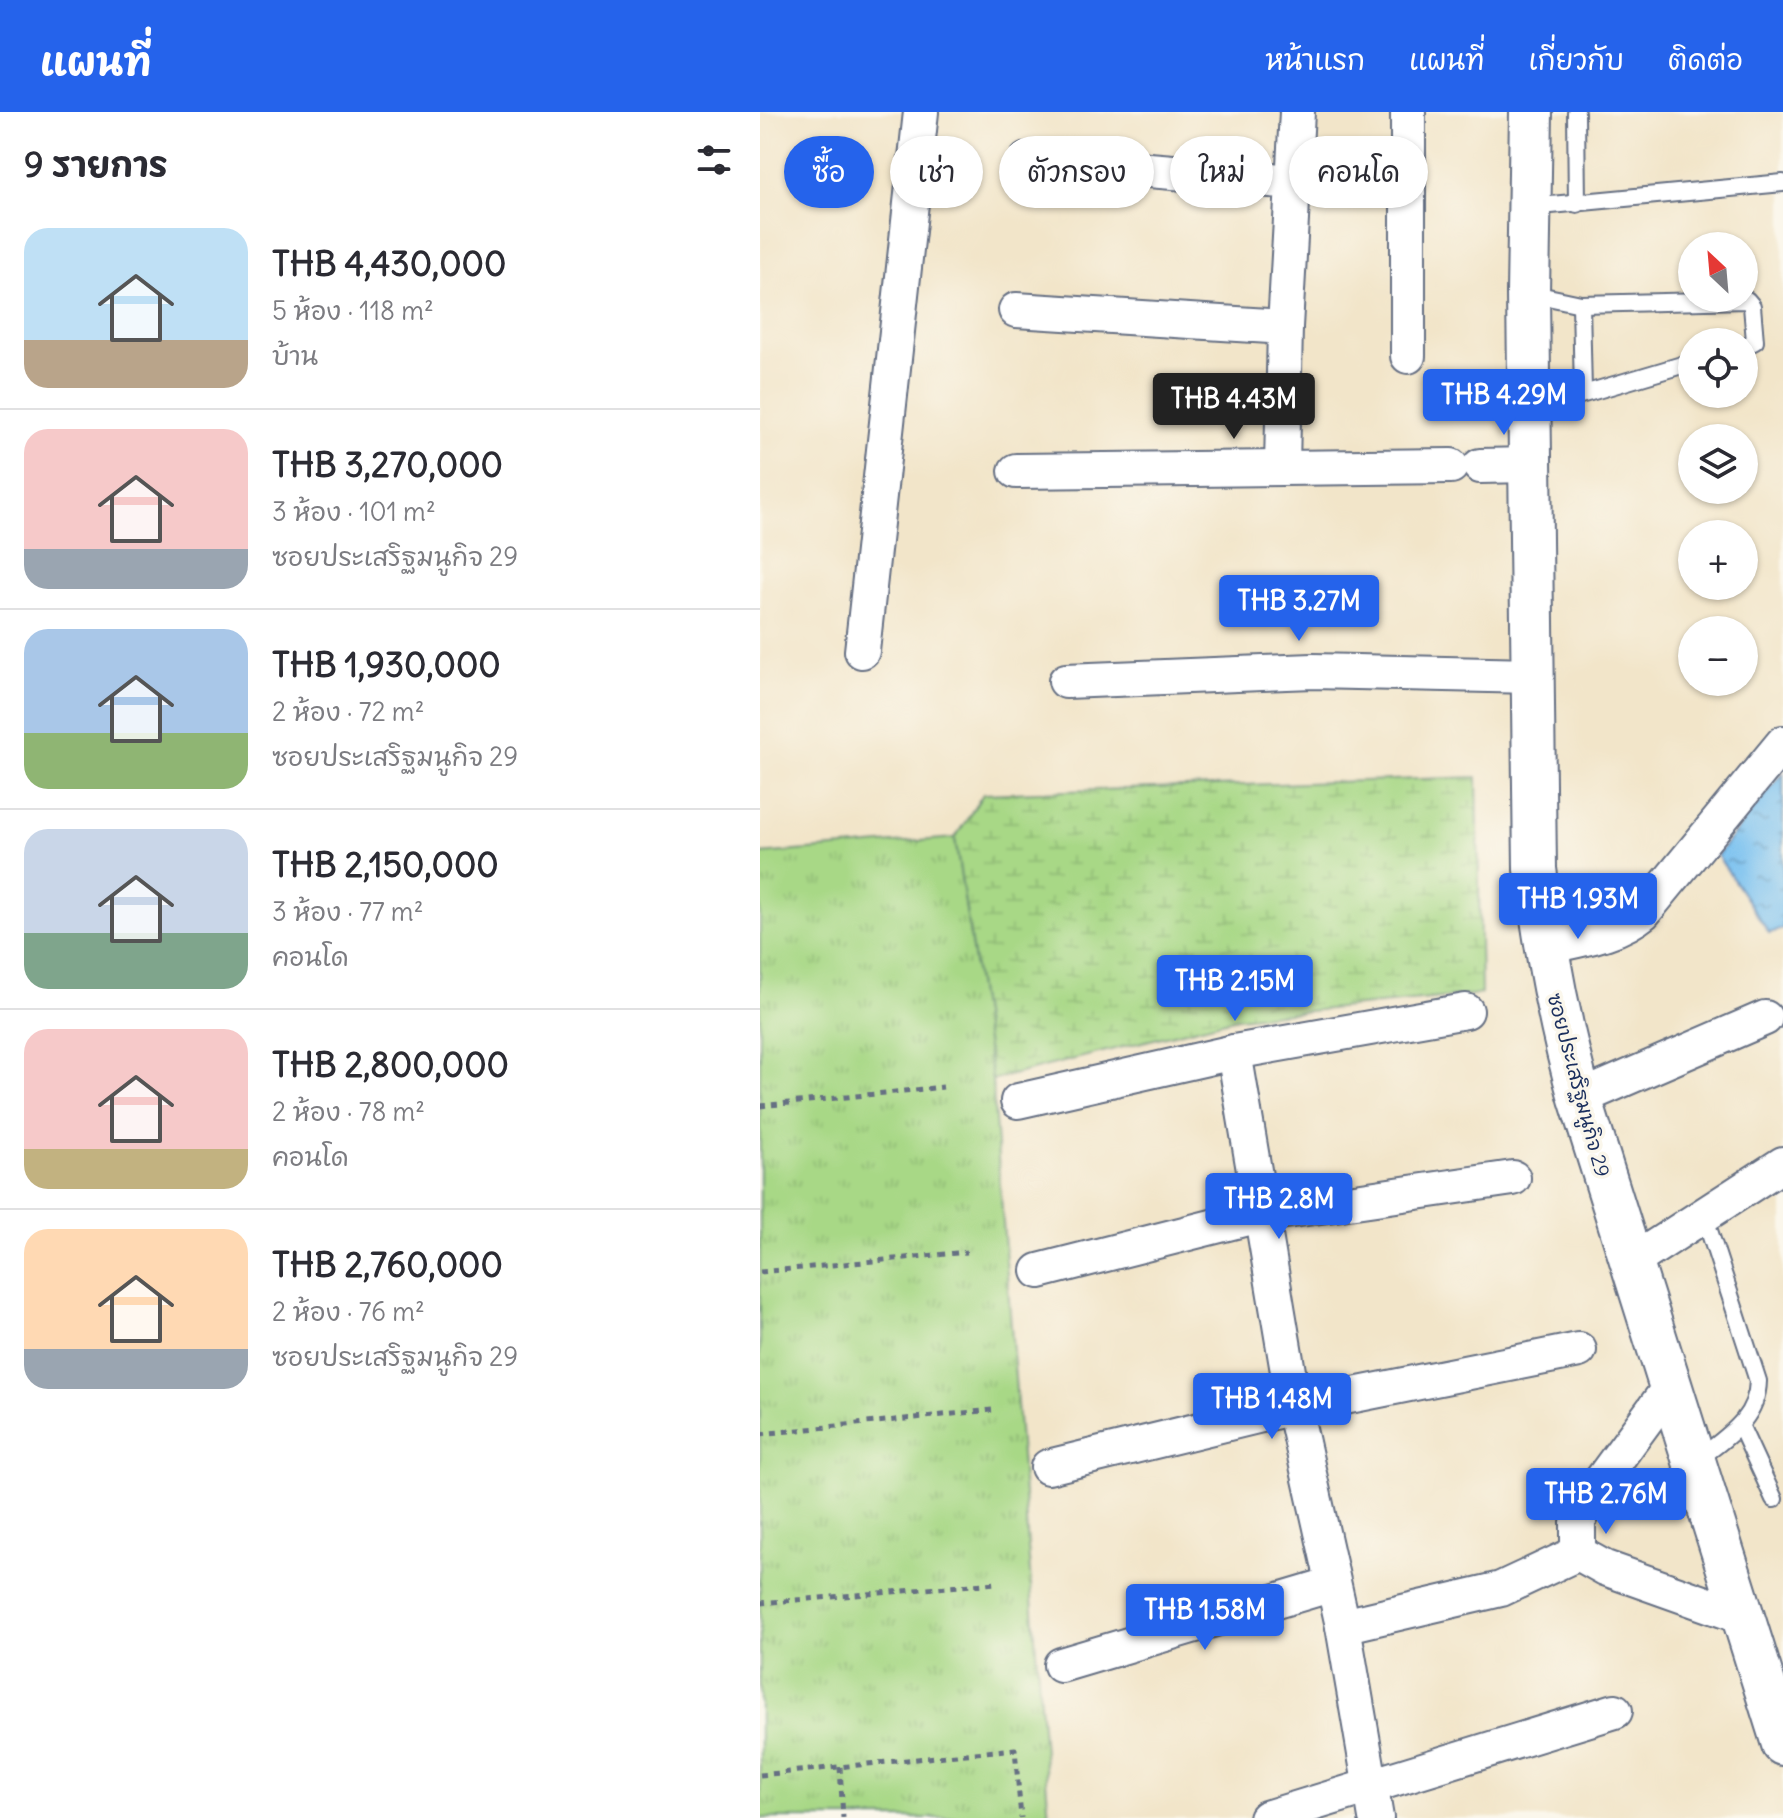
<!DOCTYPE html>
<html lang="th">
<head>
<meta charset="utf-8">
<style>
	:root { --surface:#fff; --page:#f2f2f3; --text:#2b2b33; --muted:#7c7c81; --line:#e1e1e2; --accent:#2563eb }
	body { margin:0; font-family:Delius,"Playpen Sans Thai",sans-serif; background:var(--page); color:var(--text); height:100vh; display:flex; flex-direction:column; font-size:30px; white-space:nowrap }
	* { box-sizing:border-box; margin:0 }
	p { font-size:26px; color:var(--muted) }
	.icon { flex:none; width:44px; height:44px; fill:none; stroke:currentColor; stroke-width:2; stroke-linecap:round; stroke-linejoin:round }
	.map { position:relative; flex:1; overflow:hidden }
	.drawer { display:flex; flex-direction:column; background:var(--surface); width:760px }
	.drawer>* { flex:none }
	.banner { position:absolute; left:24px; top:24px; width:760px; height:72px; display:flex; gap:16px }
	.needle { width:52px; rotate:334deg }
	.buttons { position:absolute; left:918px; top:120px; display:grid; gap:16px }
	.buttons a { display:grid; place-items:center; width:80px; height:80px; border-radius:50%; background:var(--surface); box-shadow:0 2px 6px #0004; font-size:40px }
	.price { position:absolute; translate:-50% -68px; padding:0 18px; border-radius:8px; background:var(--accent); color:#fff; font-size:26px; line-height:52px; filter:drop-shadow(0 2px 4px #0008) }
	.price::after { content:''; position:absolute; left:50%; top:48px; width:24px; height:18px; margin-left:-12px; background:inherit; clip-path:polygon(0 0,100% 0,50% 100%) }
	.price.active { background:#222; color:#fff }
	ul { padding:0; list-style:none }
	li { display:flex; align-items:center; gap:24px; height:200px; padding:0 24px }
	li+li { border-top:2px solid var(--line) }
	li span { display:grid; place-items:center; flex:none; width:224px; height:160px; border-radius:24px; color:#555 }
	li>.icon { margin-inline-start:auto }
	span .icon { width:96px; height:96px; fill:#fffc; stroke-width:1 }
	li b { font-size:34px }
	h2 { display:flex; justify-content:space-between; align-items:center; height:96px; padding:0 24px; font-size:34px }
	.chip { padding:0 28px; border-radius:36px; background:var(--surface); box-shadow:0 2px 6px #0004; font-size:28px; line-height:72px }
	.chip.active { background:var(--accent); color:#fff }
	header { display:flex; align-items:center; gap:48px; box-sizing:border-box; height:112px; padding:0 40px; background:var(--accent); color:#fff }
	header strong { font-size:38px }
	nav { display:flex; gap:44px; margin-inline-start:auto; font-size:28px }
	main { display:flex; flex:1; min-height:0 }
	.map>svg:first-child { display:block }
</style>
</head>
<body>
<header>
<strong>แผนที่</strong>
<nav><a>หน้าแรก</a><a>แผนที่</a><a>เกี่ยวกับ</a><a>ติดต่อ</a></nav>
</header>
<main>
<section class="drawer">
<h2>9 รายการ<svg class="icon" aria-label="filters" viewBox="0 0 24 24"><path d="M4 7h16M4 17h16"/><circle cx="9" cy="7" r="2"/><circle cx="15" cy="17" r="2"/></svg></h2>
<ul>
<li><span style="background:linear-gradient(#bfe0f5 70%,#b9a48a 0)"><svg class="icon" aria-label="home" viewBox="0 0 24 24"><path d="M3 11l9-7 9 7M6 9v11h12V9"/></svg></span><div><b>THB 4,430,000</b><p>5 ห้อง · 118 m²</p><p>บ้าน</p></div></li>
<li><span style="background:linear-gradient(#f6c9c9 75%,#9aa5b1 0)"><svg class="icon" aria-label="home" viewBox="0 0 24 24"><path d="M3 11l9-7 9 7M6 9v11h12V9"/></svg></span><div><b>THB 3,270,000</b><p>3 ห้อง · 101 m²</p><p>ซอยประเสริฐมนูกิจ 29</p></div></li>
<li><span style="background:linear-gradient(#a9c7e8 65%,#8fb573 0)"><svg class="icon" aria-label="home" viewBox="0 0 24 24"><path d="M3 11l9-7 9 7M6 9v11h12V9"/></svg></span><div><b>THB 1,930,000</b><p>2 ห้อง · 72 m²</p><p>ซอยประเสริฐมนูกิจ 29</p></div></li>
<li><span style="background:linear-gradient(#c9d6e8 65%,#7fa58c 0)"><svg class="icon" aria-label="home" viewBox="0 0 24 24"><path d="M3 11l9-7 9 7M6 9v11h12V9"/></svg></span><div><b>THB 2,150,000</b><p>3 ห้อง · 77 m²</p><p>คอนโด</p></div></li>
<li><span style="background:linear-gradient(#f6c9c9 75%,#c2b280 0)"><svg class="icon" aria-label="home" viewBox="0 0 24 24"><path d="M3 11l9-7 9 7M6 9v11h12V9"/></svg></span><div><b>THB 2,800,000</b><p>2 ห้อง · 78 m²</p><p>คอนโด</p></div></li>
<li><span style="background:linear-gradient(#ffd9b3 75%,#9aa5b1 0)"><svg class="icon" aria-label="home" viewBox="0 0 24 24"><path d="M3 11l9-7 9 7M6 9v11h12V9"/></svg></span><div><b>THB 2,760,000</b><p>2 ห้อง · 76 m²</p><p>ซอยประเสริฐมนูกิจ 29</p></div></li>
</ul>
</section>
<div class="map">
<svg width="1023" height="1706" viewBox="0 0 1023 1706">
	<defs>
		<pattern id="grass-tufts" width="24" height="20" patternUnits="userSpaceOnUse" patternTransform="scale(2)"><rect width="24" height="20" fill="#a8d886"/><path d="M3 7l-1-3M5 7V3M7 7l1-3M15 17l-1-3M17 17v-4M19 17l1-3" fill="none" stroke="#90ba76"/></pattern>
		<pattern id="wetland-marsh" width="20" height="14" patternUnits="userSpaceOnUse" patternTransform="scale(2)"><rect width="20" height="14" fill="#a8d886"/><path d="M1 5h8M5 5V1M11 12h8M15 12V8" fill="none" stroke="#90ba76"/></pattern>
		<pattern id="water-ripples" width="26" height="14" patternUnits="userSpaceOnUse" patternTransform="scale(2)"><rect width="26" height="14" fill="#77c0f0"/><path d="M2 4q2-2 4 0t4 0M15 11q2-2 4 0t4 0" fill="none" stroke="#619cc6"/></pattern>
	</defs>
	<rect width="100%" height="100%" fill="#fbf7ec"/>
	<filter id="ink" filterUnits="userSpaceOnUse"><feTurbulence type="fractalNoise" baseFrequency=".0125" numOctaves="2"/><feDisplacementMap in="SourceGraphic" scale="16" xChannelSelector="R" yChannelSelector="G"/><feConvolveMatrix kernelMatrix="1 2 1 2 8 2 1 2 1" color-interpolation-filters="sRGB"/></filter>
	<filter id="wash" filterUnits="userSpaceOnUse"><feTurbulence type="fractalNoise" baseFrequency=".006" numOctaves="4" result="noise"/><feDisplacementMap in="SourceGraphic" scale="32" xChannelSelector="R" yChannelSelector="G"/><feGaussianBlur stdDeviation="1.8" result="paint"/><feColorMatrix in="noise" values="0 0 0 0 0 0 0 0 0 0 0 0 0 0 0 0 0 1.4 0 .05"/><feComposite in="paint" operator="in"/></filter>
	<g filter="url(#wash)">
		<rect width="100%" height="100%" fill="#f2e5c9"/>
		<path fill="url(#grass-tufts)" stroke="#628472" stroke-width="2" d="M 195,726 L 232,968 L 289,1706 L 0,1706 L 0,742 Z"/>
		<path fill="url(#wetland-marsh)" stroke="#628472" stroke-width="2" d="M 717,665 L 721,882 L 477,906 L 232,968 L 195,726 L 223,682 Z"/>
		<path fill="url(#water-ripples)" stroke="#4978a7" stroke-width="2" d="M 1023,661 L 1023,817 L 1009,821 L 957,743 Z"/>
	</g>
	<g filter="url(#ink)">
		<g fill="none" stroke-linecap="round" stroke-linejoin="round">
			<g stroke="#666f83" stroke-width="20">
				<g id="service">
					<path d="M 816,0 L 817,92"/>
					<path d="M 770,95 L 1023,71"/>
					<path d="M 769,181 L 821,192 L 987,188 L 992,194 L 995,229 L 984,235"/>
					<path d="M 821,192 L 823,280"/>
					<path d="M 773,297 L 932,250"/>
					<path d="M 980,1313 L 1014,1387"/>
					<path d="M 935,1350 C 964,1326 997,1309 998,1269 L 944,1103"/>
				</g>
			</g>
			<g stroke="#666f83" stroke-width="38">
				<g id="minor">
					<path d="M 648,0 L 648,244"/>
					<path d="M 267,48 L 535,70"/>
					<path d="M 256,198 L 525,215"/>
					<path d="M 522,354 L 525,215 L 537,0"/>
					<path d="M 720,354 L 769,353"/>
					<path d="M 256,359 L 691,354"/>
					<path d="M 102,539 L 161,0"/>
					<path d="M 306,569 L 553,559 L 773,564"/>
					<path d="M 785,835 C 820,827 856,823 884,800 L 1023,631"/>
					<path d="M 474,940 L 534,1295 L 583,1514 L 616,1706"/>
					<path d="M 820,986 L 1005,906"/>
					<path d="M 258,989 L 474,940 L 706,899"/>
					<path d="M 870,1151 L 1023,1052"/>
					<path d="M 279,1159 L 499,1103 L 753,1066"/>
					<path d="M 910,1275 L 835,1377 L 818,1410 L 818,1441 L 845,1456 L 983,1505"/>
					<path d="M 288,1355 L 534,1295 L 819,1238"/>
					<path d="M 583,1514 L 741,1477 L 818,1441"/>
					<path d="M 301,1553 L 573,1472"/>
					<path d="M 506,1706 L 855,1599"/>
				</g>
			</g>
			<g stroke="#666f83" stroke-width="46">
				<path id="tertiary" d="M 771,0 L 768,181 L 775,757 C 785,835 799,911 820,986 L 1023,1632"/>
			</g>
			<g stroke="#666f83" stroke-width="5" stroke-dasharray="6 6" stroke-linecap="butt">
				<path d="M 0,994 L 183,975"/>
				<path d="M 0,1160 L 207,1140"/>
				<path d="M 0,1322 L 232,1298"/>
				<path d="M 0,1491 L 237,1471"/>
				<path d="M 80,1655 L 83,1706"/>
				<path d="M 0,1663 L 255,1637 L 261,1706"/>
			</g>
			<use href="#service" stroke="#fff" stroke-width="16"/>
			<use href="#minor" stroke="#fff" stroke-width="34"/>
			<use href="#tertiary" stroke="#fff" stroke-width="42"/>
		</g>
	</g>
	<g text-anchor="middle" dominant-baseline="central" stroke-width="7" stroke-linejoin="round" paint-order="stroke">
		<g font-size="20" fill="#1b2f5e" stroke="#fbf7ec">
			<text transform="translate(819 973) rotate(75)">ซอยประเสริฐมนูกิจ 29</text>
		</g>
	</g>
</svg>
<div class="buttons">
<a><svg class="needle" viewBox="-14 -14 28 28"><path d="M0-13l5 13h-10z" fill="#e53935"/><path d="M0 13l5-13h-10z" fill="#7c7c81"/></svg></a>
<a><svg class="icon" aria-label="locate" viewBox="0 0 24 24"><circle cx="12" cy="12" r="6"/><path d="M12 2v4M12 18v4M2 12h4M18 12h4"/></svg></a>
<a><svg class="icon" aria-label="layers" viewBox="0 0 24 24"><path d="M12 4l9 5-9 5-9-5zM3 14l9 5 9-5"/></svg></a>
<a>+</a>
<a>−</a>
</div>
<b class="price" style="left:744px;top:325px">THB 4.29M</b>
<b class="price active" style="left:474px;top:329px">THB 4.43M</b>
<b class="price" style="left:539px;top:531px">THB 3.27M</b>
<b class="price" style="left:818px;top:829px">THB 1.93M</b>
<b class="price" style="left:475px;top:911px">THB 2.15M</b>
<b class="price" style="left:519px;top:1129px">THB 2.8M</b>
<b class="price" style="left:512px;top:1329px">THB 1.48M</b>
<b class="price" style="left:846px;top:1424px">THB 2.76M</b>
<b class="price" style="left:445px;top:1540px">THB 1.58M</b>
<div class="banner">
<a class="chip active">ซื้อ</a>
<a class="chip">เช่า</a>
<a class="chip">ตัวกรอง</a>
<a class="chip">ใหม่</a>
<a class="chip">คอนโด</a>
</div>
</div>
</main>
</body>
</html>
